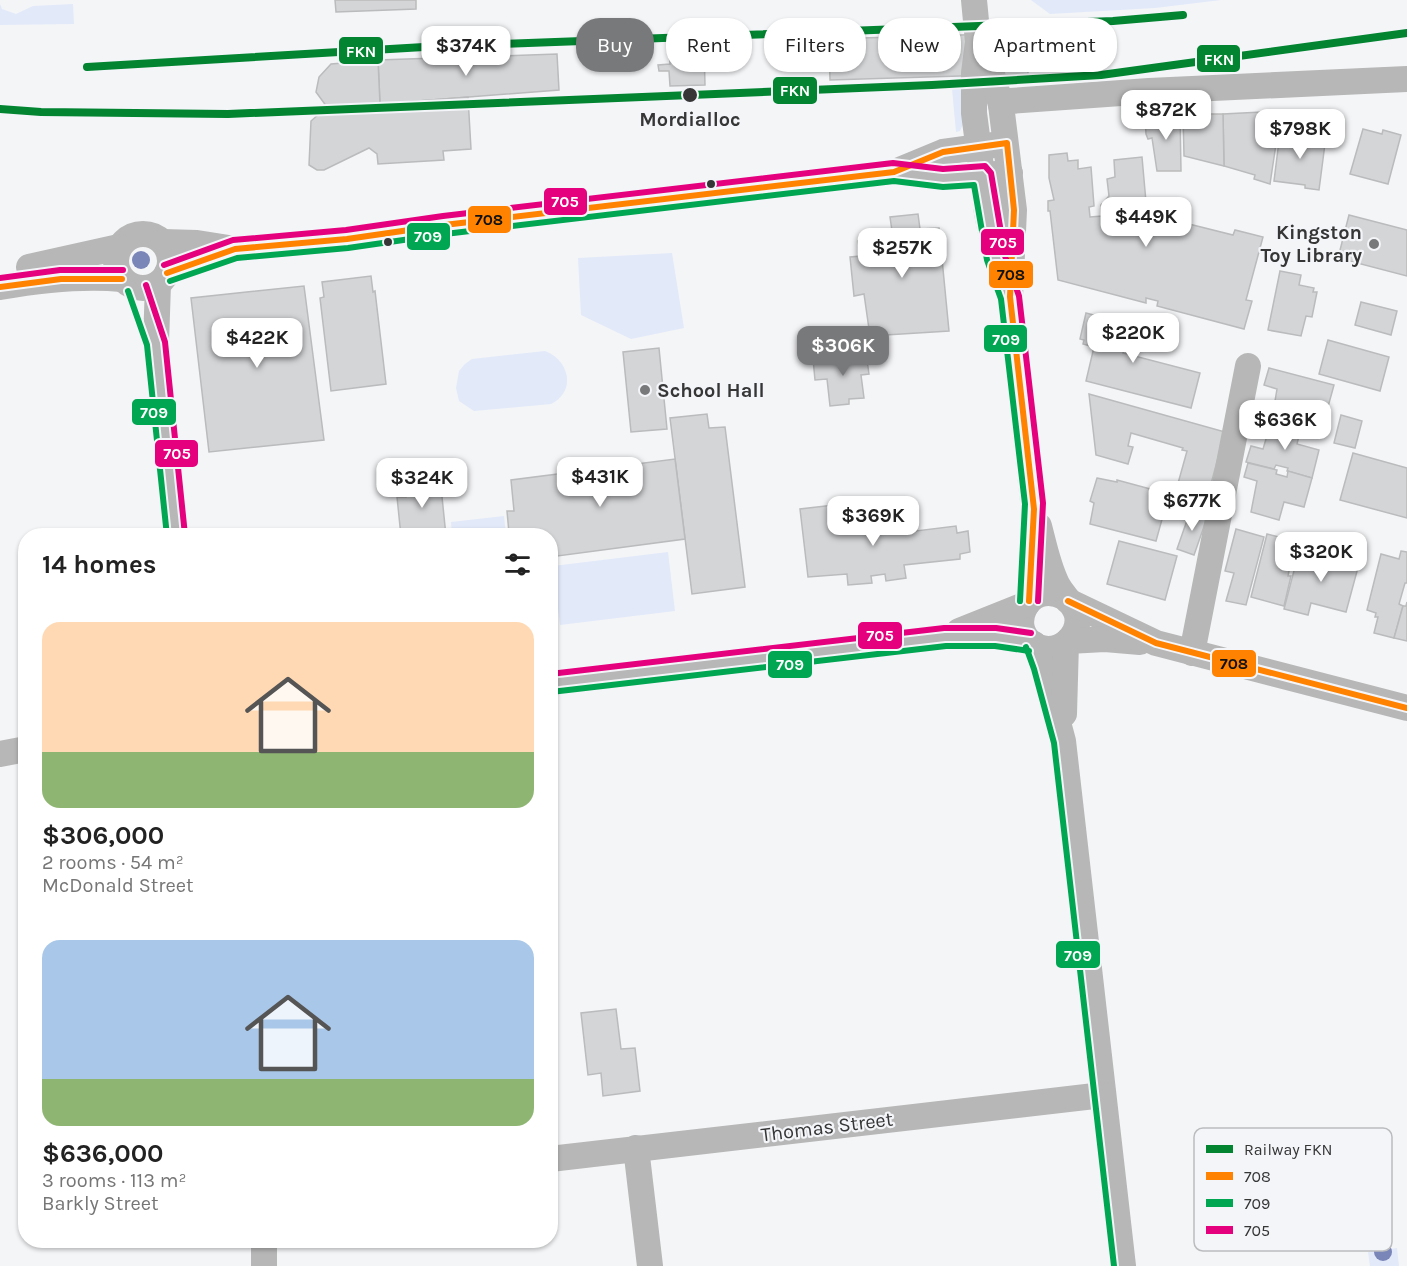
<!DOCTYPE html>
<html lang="en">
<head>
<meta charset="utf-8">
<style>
	:root { --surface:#fff; --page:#f2f2f2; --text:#222; --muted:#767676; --accent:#78797a }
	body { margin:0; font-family:Karla,sans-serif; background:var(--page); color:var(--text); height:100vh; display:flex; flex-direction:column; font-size:22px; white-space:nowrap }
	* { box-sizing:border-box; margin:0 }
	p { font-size:20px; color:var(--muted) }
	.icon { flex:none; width:33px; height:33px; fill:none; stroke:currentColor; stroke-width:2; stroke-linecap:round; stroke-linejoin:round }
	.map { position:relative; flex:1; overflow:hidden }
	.side { position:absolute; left:18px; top:528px; width:540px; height:720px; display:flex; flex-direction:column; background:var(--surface); border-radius:24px; box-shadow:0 2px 4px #0004 }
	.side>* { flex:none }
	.guide { position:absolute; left:576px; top:18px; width:570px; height:54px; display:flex; gap:12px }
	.price { position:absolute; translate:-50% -51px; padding:0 14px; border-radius:12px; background:#fff; color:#222; font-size:20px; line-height:39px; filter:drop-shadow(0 2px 3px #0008) }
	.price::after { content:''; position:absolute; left:50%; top:36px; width:18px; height:14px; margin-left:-9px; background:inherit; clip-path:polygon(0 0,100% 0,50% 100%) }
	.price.active { background:var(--accent); color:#fff }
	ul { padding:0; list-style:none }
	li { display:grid; align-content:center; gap:12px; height:318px; padding:0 24px }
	li span { display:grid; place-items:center; height:186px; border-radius:18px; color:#555 }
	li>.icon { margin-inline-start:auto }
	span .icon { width:108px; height:108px; fill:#fffc; stroke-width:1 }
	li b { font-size:26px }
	h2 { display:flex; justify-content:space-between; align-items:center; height:72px; padding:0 24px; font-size:26px }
	.tag { padding:0 21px; border-radius:24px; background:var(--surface); box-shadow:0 2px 4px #0004; font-size:21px; line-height:54px }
	.tag.active { background:var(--accent); color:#fff }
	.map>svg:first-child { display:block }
</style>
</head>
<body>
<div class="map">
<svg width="1407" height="1266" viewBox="0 0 1407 1266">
	<rect width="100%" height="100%" fill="#f4f5f7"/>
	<g fill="#e2e9f9">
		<path d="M 1031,0 L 1221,0 L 1155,8 L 1050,14 Z"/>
		<path d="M 0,4 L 2,9 L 16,14 L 33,6 L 73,4 L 74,24 L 0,25 Z"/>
		<path d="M 961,77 L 965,120 L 960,131 L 956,132 L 951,78 Z"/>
		<path d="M 672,253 L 684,328 L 631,339 L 581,315 L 578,258 Z"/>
		<path d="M 545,351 C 569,360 577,391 551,404 L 474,411 L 459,401 L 456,388 L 459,371 L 465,364 L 472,359 Z"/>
		<path d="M 504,516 L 506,535 L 452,535 L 451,522 Z"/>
		<path d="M 668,552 L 675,611 L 560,625 L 553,566 Z"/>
		<path d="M 1397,1248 L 1399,1266 L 1370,1266 L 1368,1252 Z"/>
	</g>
	<g fill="#d4d5d7" stroke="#babbbc" stroke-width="1.5">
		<path d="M 335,0 L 416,0 L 416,9 L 336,12 Z"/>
		<path d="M 1066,19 L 1090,25 L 1104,38 L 1107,53 L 1099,65 L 1048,69 L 1047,34 L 1060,33 L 1060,22 Z"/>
		<path d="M 1027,33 L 1028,74 L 830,80 L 829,39 Z"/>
		<path d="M 1027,34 L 1047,34 L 1048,69 L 1028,70 Z"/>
		<path d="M 704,46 L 705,85 L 670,86 L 669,71 L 659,71 L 658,65 L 670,64 L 669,47 Z"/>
		<path d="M 557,54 L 559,90 L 380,104 L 378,60 Z"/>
		<path d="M 378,60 L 380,104 L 468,97 L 471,149 L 443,151 L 444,160 L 378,164 L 377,154 L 369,148 L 324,170 L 317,170 L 309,165 L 311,121 L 327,107 L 316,92 L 319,77 L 331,64 Z"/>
		<path d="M 1281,111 L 1270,184 L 1254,179 L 1255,175 L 1224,166 L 1223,114 Z"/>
		<path d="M 1183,114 L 1223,114 L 1224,166 L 1184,156 Z"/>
		<path d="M 1180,115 L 1181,171 L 1157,171 L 1152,138 L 1148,139 L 1146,134 L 1145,117 Z"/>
		<path d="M 1363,129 L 1382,134 L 1383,130 L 1401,135 L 1388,184 L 1350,174 Z"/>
		<path d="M 1280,133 L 1326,136 L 1319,190 L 1305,188 L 1305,185 L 1274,181 Z"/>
		<path d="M 1067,153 L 1068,161 L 1078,160 L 1078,169 L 1091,167 L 1094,206 L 1089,207 L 1090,217 L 1102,216 L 1101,205 L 1109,196 L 1107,179 L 1115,177 L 1114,160 L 1142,157 L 1146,202 L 1140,202 L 1141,212 L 1233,235 L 1235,230 L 1263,237 L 1246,300 L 1252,301 L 1244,329 L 1157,306 L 1158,301 L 1146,298 L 1146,303 L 1058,280 L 1050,211 L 1048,211 L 1048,201 L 1054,200 L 1049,178 L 1049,155 Z"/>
		<path d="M 918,214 L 920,229 L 939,228 L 949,331 L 870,336 L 864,294 L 854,296 L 850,257 L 861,256 L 858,241 L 869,240 L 868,233 L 892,231 L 890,217 Z"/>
		<path d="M 1349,215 L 1407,230 L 1407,276 L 1338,258 Z"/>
		<path d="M 1280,271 L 1301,275 L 1299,285 L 1314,288 L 1313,292 L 1317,292 L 1312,317 L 1306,316 L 1301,336 L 1268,330 Z"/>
		<path d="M 371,276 L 373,292 L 375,291 L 386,384 L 331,391 L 320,298 L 324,297 L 322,282 Z"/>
		<path d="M 304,286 L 324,440 L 209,452 L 191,298 Z"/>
		<path d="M 1361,302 L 1397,311 L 1391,335 L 1355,325 Z"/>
		<path d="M 1086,313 L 1144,328 L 1138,350 L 1125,347 L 1123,353 L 1200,373 L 1191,408 L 1086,381 L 1094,347 L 1083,344 L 1084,340 L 1080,339 Z"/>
		<path d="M 1328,340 L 1389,357 L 1380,391 L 1319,374 Z"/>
		<path d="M 659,348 L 667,429 L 631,432 L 623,352 Z"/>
		<path d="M 866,353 L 869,374 L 861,375 L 864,398 L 849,399 L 849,404 L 830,406 L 827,379 L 815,380 L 813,359 Z"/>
		<path d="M 1269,368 L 1334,385 L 1326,414 L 1303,408 L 1299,426 L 1272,419 L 1277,389 L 1264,385 Z"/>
		<path d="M 1089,394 L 1225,432 L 1208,495 L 1177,487 L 1187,451 L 1182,450 L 1183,448 L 1131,433 L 1128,446 L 1133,447 L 1128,464 L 1096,455 Z"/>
		<path d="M 707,414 L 709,428 L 725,427 L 745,587 L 692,594 L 670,418 Z"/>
		<path d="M 1341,415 L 1362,421 L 1355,448 L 1334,443 Z"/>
		<path d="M 1272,419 L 1301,427 L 1297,444 L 1319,450 L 1312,478 L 1287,471 L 1288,468 L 1276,465 L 1274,469 L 1246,462 L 1251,446 L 1263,449 Z"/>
		<path d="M 1353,453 L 1407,468 L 1407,518 L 1340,500 Z"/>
		<path d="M 675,459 L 685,539 L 550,557 L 550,536 L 516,536 L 516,532 L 509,533 L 507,511 L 514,511 L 511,480 Z"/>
		<path d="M 1248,463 L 1277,470 L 1276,474 L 1287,477 L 1288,471 L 1312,478 L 1304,507 L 1284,502 L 1279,520 L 1251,512 L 1257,481 L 1244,477 Z"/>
		<path d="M 440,477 L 446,536 L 401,536 L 397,497 L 406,497 L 404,481 Z"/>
		<path d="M 1097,478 L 1117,482 L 1117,480 L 1169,494 L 1156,541 L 1090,524 L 1094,503 L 1090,501 Z"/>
		<path d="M 834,505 L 836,526 L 906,520 L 908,532 L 956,526 L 957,533 L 968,531 L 970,552 L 960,554 L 960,559 L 904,565 L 906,578 L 886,581 L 885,574 L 871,576 L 872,583 L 848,585 L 847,574 L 808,577 L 800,509 Z"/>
		<path d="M 1191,509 L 1208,515 L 1194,555 L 1177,549 Z"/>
		<path d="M 1236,529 L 1264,537 L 1246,605 L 1226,601 L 1234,573 L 1225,571 Z"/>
		<path d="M 1267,534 L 1295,541 L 1288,576 L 1291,576 L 1284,606 L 1251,597 Z"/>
		<path d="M 1119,541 L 1177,556 L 1165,600 L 1107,584 Z"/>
		<path d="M 1301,544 L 1318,548 L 1315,559 L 1341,566 L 1344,556 L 1360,560 L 1346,612 L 1311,603 L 1308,615 L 1284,609 Z"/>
		<path d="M 1401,551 L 1407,552 L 1407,583 L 1405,583 L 1399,604 L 1403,606 L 1394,638 L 1374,633 L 1378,617 L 1375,617 L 1376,613 L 1367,610 L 1381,554 L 1399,559 Z"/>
		<path d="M 1407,602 L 1407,641 L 1394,638 L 1403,606 L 1406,606 Z"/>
		<path d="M 616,1009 L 621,1049 L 635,1048 L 640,1091 L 603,1096 L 601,1073 L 588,1075 L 581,1013 Z"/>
	</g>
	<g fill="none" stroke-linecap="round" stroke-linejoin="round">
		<g stroke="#b7b7b7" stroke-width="26">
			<path d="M 974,0 L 978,42 L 974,73 L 974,113 L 987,213 L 996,258 L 1007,290"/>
			<path d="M 978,42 L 992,74 L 1001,105 L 1014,210 L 1010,297 L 1034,509 L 1029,601"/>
			<path d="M 1001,105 L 1010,101 L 1149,91 L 1407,79"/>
			<path d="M 897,171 L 943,152 L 994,145"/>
			<circle cx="143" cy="261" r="27"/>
			<path d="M 163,242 L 197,243 L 235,249 L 347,239 L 444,225 L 894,172 L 943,178 L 1010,173"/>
			<path d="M 29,267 L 119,247"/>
			<path d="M 167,273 L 234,249"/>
			<path d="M 158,284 L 156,343 L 176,536"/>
			<path d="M 0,287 C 40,280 81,275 122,279"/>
			<path d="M 1039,526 C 1044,545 1048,566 1057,584 C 1062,595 1074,603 1077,615 C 1081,636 1059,655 1038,647 C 1004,632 1026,578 1064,597"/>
			<path d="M 1068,601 L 1156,643 L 1407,708"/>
			<path d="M 959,631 L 1027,604"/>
			<path d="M 1068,641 L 1105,639 L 1140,642"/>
			<path d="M 1034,644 L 1043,666 L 1063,741 L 1123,1266"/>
			<path d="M 1192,653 L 1248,366"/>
			<path d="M 550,683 L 945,637 L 996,637 L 1030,642"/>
			<path d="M 1064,714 L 1066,643"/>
			<path d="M 0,754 L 26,749"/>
			<path d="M 636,1148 L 650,1266"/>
			<path d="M 550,1159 L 1103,1095"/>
			<path d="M 264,1266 L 264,1240"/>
		</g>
		<g stroke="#f3f5f8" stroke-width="10">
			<g id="bus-1">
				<path d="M 167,273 L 235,249 L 347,239 L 444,225 L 894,172 L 943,152 L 1007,143 L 1014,210 L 1010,297 L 1034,509 L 1029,601"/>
				<path d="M 0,287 L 61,279 L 122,279"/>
				<path d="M 1068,601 L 1156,643 L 1407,708"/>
			</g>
		</g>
		<g stroke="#f3f5f8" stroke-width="10">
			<g id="bus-2">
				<path d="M 170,281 L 237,258 L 348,248 L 445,234 L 894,181 L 943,187 L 974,185 L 987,260 L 1001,299 L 1025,504 L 1020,601"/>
				<path d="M 128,291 L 147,345 L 167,536"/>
				<path d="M 1026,647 L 1034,669 L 1054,743 L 1114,1266"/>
				<path d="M 551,692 L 946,646 L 995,646 L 1029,651"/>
			</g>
		</g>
		<g stroke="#f3f5f8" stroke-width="10">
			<g id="bus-3">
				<path d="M 164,265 L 233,240 L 346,230 L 443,216 L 893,163 L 943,169 L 985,166 L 991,173 L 1005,256 L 1019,296 L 1043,503 L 1038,601"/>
				<path d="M 0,278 L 60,270 L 123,270"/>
				<path d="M 146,285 L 165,342 L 185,535"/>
				<path d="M 550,674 L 944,628 L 996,628 L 1031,633"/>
			</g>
		</g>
		<use href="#bus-1" stroke="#ff8200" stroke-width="6"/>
		<use href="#bus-2" stroke="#00a651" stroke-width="6"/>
		<use href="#bus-3" stroke="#e5007d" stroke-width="6"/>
		<g stroke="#f3f5f8" stroke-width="12">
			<g id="rail-1">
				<path d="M 87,67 L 424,47 L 1113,21 L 1183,15"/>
				<path d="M 0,109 L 41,112 L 228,114 L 932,85 L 1101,75 L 1407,33"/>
			</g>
		</g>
		<use href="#rail-1" stroke="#028430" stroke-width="8"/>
	</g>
	<g fill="#7a85b8">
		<circle cx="141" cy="260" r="9"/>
		<circle cx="1383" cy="1252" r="9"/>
	</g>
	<g fill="#363637" stroke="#f3f5f8" stroke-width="2">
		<circle cx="690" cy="95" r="8"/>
		<circle cx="711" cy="184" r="5"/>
		<circle cx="388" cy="242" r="5"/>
	</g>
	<g fill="#78797a" stroke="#f3f5f8" stroke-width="2">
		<circle cx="1374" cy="244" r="6"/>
		<circle cx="645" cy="390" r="6"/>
	</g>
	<g text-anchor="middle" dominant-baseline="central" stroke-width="4.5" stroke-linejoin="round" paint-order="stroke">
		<g font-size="20" font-weight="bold" fill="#363637" stroke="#f3f5f8">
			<text x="690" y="119">Mordialloc</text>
		</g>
		<g font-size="20" font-weight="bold" fill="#363637" stroke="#f3f5f8" text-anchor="end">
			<text x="1362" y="232">Kingston<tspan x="1362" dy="23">Toy Library</tspan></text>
			<text x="657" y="390" text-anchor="start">School Hall</text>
		</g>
		<g font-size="20" fill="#363637" stroke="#f3f5f8">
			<text transform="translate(827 1127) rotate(-7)">Thomas Street</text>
		</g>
	</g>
	<rect x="1194" y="1128" width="198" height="123" rx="9" fill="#f3f5f8" stroke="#babcbe" stroke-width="1.5"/>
	<rect x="1206" y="1145" width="27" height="8" fill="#028430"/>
	<rect x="1206" y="1172" width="27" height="8" fill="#ff8200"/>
	<rect x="1206" y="1199" width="27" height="8" fill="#00a651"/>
	<rect x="1206" y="1226" width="27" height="8" fill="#e5007d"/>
	<g font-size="16" fill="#363637">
		<text x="1244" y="1155">Railway FKN</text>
		<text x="1244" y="1182">708</text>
		<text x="1244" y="1209">709</text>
		<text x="1244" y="1236">705</text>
	</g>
	<g stroke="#f3f5f8" stroke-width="2">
		<rect x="338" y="36" width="46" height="29" rx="6" fill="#028430"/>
		<rect x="1196" y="44" width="45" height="29" rx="6" fill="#028430"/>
		<rect x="772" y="76" width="46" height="29" rx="6" fill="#028430"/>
		<rect x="543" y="187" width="45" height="29" rx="6" fill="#e5007d"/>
		<rect x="467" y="205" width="45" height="29" rx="6" fill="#ff8200"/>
		<rect x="406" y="222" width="45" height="29" rx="6" fill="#00a651"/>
		<rect x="980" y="228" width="45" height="28" rx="6" fill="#e5007d"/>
		<rect x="988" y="260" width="46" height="29" rx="6" fill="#ff8200"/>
		<rect x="983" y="324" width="45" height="29" rx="6" fill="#00a651"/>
		<rect x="131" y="398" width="46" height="28" rx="6" fill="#00a651"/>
		<rect x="154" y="439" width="45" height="29" rx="6" fill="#e5007d"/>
		<rect x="857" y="621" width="46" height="29" rx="6" fill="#e5007d"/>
		<rect x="1211" y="649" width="46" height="29" rx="6" fill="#ff8200"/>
		<rect x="767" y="650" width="46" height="29" rx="6" fill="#00a651"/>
		<rect x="1055" y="940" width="46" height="29" rx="6" fill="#00a651"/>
	</g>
	<g font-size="16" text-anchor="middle" font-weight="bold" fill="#fff">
		<text x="361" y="57">FKN</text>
		<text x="1219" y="65">FKN</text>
		<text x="795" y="96">FKN</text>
		<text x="565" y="207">705</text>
		<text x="428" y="242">709</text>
		<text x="1003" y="248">705</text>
		<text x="1006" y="345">709</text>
		<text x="154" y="418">709</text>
		<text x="177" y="459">705</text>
		<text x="880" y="641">705</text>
		<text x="790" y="670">709</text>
		<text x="1078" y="961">709</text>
	</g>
	<g font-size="16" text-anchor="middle" font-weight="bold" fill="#111">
		<text x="489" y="225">708</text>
		<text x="1011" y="280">708</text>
		<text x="1234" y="669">708</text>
	</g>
</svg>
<b class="price" style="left:466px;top:77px">$374K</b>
<b class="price" style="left:1166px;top:141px">$872K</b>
<b class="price" style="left:1300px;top:160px">$798K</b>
<b class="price" style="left:1146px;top:248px">$449K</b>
<b class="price" style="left:902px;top:279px">$257K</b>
<b class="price" style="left:1133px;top:364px">$220K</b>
<b class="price" style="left:257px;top:369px">$422K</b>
<b class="price active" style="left:843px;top:377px">$306K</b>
<b class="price" style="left:1285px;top:451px">$636K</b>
<b class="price" style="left:600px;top:508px">$431K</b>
<b class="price" style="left:422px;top:509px">$324K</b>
<b class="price" style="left:1192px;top:532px">$677K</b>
<b class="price" style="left:873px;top:547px">$369K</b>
<b class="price" style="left:1321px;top:583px">$320K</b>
<div class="guide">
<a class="tag active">Buy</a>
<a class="tag">Rent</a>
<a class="tag">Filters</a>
<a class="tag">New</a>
<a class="tag">Apartment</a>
</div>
<section class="side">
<h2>14 homes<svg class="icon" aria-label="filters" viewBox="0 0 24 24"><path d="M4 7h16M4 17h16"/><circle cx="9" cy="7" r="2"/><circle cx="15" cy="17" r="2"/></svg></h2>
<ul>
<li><span style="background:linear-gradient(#ffd9b3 70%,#8fb573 0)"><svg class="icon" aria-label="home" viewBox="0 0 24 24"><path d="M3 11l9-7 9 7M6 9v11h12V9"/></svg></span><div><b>$306,000</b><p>2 rooms · 54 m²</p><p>McDonald Street</p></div></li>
<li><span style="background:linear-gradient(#a9c7e8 75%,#8fb573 0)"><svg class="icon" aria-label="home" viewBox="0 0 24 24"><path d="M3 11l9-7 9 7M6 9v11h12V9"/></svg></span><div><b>$636,000</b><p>3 rooms · 113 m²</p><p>Barkly Street</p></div></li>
</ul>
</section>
</div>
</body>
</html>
